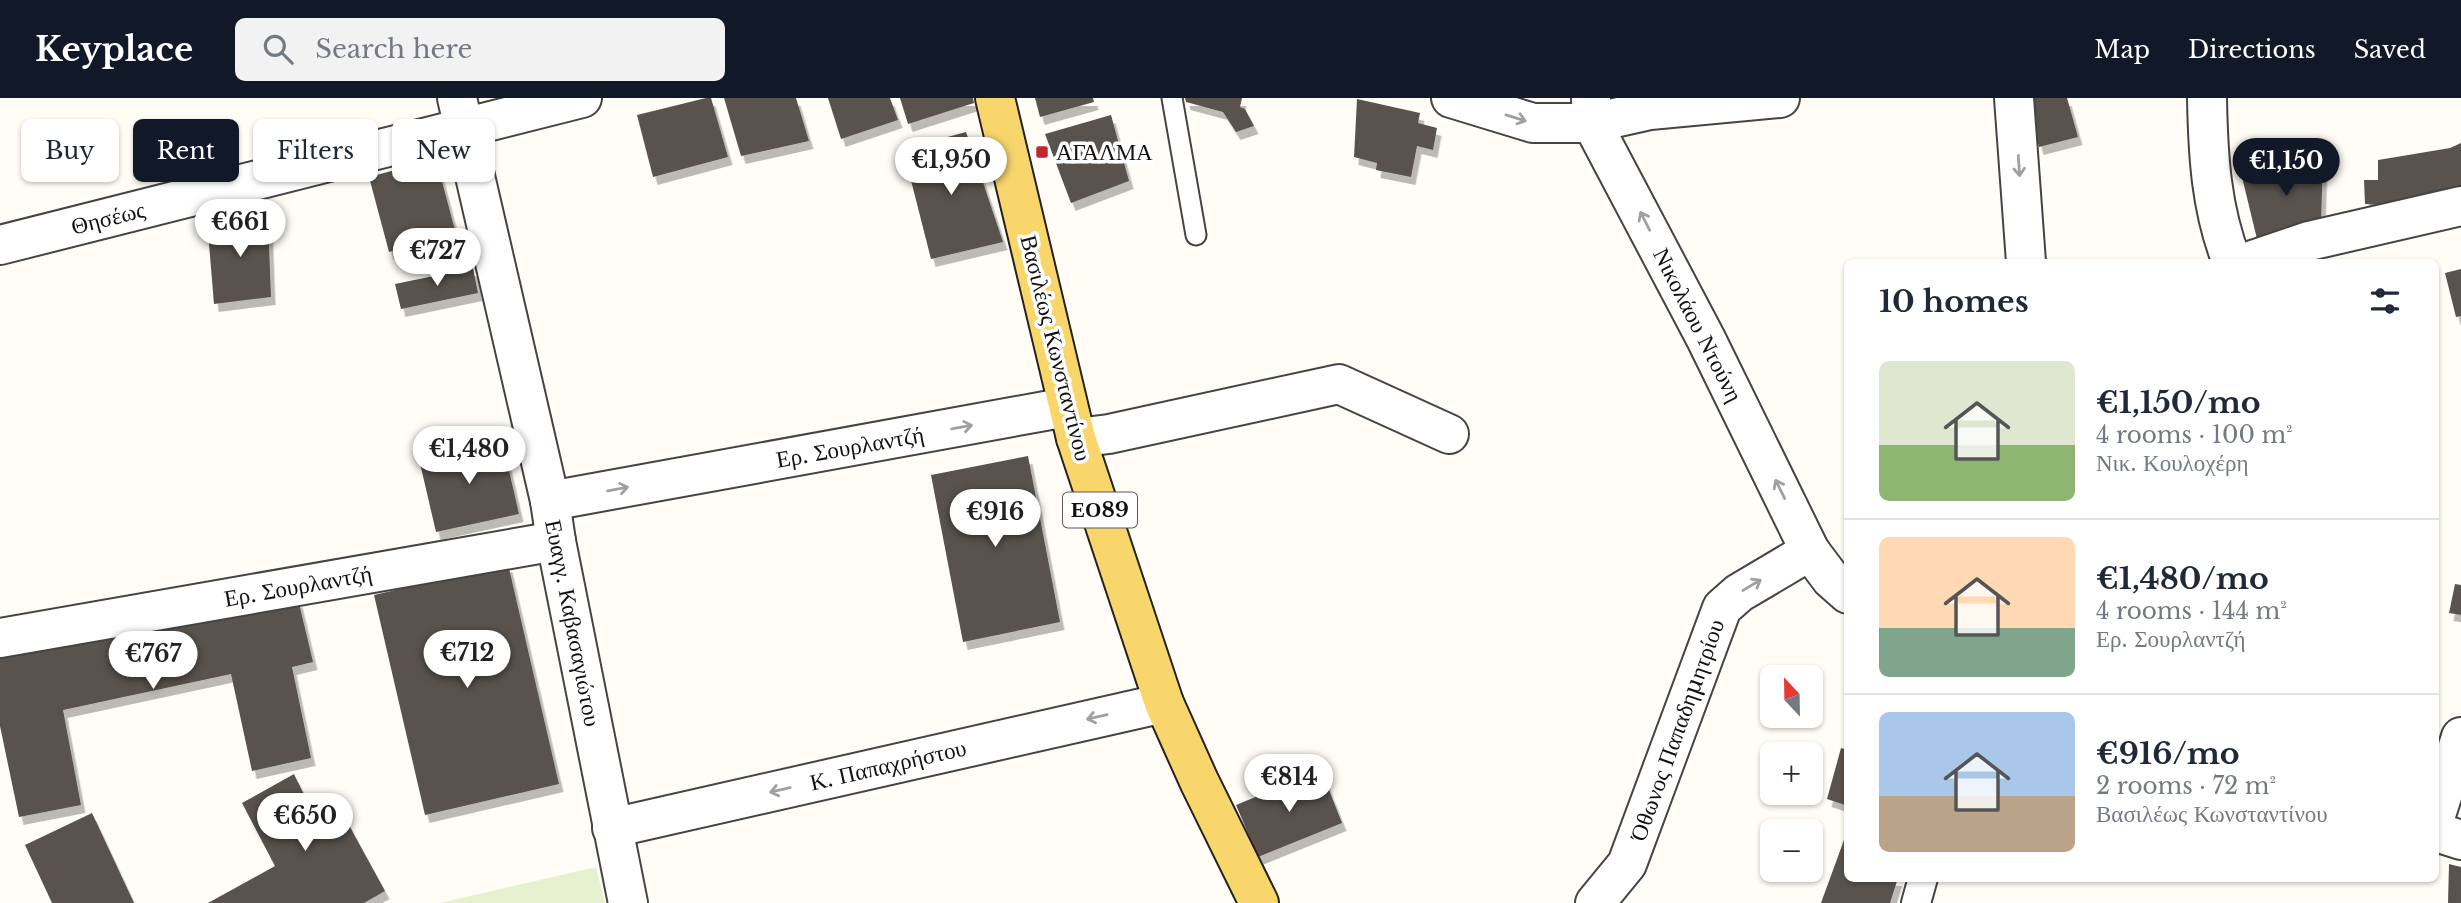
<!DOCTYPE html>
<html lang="en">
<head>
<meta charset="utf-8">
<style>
	:root { --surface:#fff; --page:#f2f2f3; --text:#1f2937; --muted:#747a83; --line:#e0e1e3; --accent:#111827 }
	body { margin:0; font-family:"Libre Baskerville",serif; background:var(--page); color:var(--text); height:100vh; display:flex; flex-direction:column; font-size:26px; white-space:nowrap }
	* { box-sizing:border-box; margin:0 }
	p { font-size:23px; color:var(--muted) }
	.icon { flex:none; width:38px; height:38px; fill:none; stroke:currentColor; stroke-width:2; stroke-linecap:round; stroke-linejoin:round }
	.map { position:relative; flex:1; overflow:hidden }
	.side { position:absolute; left:1844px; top:161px; width:595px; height:623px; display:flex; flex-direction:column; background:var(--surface); border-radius:10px; box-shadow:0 2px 5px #0004 }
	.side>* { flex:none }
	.top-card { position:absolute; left:21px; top:21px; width:665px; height:63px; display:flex; gap:14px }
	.needle { width:46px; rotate:338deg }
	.controls { position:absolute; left:1760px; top:567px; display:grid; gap:14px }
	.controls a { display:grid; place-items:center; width:63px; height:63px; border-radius:10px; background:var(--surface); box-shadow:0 2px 5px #0004; font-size:35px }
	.price { position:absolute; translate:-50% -60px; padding:0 16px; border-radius:24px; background:#fff; color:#222; font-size:23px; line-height:46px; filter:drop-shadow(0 2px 4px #0008) }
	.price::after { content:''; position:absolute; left:50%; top:42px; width:21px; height:16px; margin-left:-10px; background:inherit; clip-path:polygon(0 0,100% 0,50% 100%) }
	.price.on { background:var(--accent); color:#fff }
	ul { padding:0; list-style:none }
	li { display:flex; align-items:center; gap:21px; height:175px; padding:0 35px }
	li+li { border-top:2px solid var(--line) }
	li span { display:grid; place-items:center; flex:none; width:196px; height:140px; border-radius:10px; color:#555 }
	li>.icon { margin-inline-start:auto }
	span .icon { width:84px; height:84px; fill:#fffc; stroke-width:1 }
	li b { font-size:30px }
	h2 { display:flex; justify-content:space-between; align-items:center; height:84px; padding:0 35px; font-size:30px }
	.tag { padding:0 24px; border-radius:10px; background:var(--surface); box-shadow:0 2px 5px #0004; font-size:24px; line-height:63px }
	.tag.on { background:var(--accent); color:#fff }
	header { display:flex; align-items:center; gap:42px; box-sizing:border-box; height:98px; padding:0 35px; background:var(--accent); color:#fff }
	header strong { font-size:33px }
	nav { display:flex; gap:38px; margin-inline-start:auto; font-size:24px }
	.search { width:490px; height:63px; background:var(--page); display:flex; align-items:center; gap:18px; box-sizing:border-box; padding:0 24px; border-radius:10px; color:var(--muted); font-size:26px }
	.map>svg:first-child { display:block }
</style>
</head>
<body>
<header>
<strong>Keyplace</strong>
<div class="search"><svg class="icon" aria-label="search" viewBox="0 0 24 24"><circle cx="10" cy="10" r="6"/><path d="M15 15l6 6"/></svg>Search here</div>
<nav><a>Map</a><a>Directions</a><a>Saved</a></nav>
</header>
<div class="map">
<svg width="2461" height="805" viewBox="0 0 2461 805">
	<defs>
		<filter id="shadow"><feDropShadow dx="4.5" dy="8" stdDeviation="0" flood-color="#0004"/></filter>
	</defs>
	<rect width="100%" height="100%" fill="#fffdf5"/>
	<path fill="#e6f2cf" d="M 596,769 L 605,805 L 440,805 Z"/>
	<g fill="#5a524d" filter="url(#shadow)">
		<path d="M 706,0 L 711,0 L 728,59 L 653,79 L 637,17 Z"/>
		<path d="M 724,0 L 796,0 L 809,43 L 741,58 Z"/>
		<path d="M 828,0 L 890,0 L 898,22 L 841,41 Z"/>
		<path d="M 900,0 L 973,0 L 974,5 L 908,26 Z"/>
		<path d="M 1035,0 L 1093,0 L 1094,4 L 1040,19 Z"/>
		<path d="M 1185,0 L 1242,0 L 1240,9 L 1245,11 L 1254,28 L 1236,34 L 1223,14 L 1186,4 Z"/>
		<path d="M 2026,0 L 2067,0 L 2078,39 L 2039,49 Z"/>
		<path d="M 1357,1 L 1420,15 L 1418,25 L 1437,30 L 1433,52 L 1417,48 L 1411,79 L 1376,72 L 1377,65 L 1354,59 Z"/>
		<path d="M 1111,17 L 1129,83 L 1071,105 L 1045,36 Z"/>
		<path d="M 966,34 L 1003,144 L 931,161 L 903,51 Z"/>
		<path d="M 2461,45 L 2461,97 L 2411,109 L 2365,106 L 2364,82 L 2378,82 L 2378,62 L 2450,50 Z"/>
		<path d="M 2323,60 L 2321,125 L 2257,141 L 2242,79 Z"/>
		<path d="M 436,61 L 456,136 L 389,154 L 369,79 Z"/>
		<path d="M 268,120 L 271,199 L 214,206 L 207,122 Z"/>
		<path d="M 473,170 L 478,195 L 401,211 L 395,186 Z"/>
		<path d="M 2461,171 L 2461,218 L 2456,219 L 2445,175 Z"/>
		<path d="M 502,342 L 519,416 L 436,434 L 419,361 Z"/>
		<path d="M 1028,358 L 1060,524 L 963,544 L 931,377 Z"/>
		<path d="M 508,466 L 559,686 L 425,717 L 374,497 Z"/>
		<path d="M 2455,486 L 2461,487 L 2461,517 L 2449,515 Z"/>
		<path d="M 298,501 L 313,564 L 292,569 L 311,660 L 252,673 L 231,576 L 63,612 L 81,707 L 19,719 L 0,628 L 0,560 Z"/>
		<path d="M 1841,650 L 1848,652 L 1848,708 L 1827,701 Z"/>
		<path d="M 1321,672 L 1342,725 L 1258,759 L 1236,707 Z"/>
		<path d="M 294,676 L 310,709 L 333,698 L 385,793 L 364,805 L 208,805 L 275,768 L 242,705 Z"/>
		<path d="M 92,715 L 134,805 L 52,805 L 25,747 Z"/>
		<path d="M 1848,731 L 1848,780 L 1898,780 L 1890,805 L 1821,805 Z"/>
		<path d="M 2449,766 L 2461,769 L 2461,805 L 2448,805 Z"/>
	</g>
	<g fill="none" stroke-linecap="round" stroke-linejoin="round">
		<g stroke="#444" stroke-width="23">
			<path id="service" d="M 1172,0 L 1196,137"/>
		</g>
		<g stroke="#444" stroke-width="32">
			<path id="pedestrian" d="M 1916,805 L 1923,780"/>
		</g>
		<g stroke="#444" stroke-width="42">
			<g id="minor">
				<path d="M 457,0 L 550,403 L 556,443 L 628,805"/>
				<path d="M 1451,0 L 1533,25 L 1592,25 L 1650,12 L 1780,0"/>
				<path d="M 1591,0 L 1592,25 L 1706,241 L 1810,453 L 1831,481 L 1848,496"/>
				<path d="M 2014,0 L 2026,164"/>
				<path d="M 2207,0 C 2208,57 2211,111 2232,164"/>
				<path d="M 0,147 L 582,0"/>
				<path d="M 2247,164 L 2309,143 L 2461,108"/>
				<path d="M 1076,340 L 1109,336 L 1339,286 L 1449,336"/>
				<path d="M 550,403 L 1067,309"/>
				<path d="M 0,540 L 556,443"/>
				<path d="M 2436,717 L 2461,639"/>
				<path d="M 612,730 L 1164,605"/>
				<path d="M 2436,734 L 2461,742"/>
				<path d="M 1595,805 L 1627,766 L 1722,510 L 1739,495 L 1810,453"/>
			</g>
		</g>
		<g stroke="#222" stroke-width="42">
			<path id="primary" d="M 995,0 L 1076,340 L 1164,605 L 1199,683 L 1259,805"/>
		</g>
		<use href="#service" stroke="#fff" stroke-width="19"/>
		<use href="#pedestrian" stroke="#fff" stroke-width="28"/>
		<use href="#minor" stroke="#fff" stroke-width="38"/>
		<use href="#primary" stroke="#f9d66b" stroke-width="38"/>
	</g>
	<defs><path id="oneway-shaft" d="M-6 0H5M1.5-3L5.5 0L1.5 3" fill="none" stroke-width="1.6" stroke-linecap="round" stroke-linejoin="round" transform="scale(1.75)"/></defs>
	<g stroke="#a0a0a0">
		<use href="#oneway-shaft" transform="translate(1516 20) rotate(17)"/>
		<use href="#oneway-shaft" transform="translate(2019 68) rotate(86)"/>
		<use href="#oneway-shaft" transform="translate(1645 123) rotate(-117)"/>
		<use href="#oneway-shaft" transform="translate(962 329) rotate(-10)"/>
		<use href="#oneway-shaft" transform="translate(618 391) rotate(-10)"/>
		<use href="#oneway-shaft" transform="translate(1780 391) rotate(-116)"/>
		<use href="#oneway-shaft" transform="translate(1752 487) rotate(-31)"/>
		<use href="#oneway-shaft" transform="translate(1097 619) rotate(167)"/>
		<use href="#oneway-shaft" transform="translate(780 692) rotate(167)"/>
	</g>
	<rect fill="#c4262e" stroke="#fff" stroke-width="2.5" x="1035" y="47" width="14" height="14" rx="3.5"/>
	<g text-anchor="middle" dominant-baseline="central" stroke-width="7" stroke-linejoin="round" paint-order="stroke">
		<rect fill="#fff" stroke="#585858" stroke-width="2" x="1063" y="394.5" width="74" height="35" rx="5"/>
		<g font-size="21" font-weight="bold" fill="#111">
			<text x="1100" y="412">ΕΟ89</text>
		</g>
		<g font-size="23" fill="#111" stroke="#fff" text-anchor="start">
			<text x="1056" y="54">ΑΓΑΛΜΑ</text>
		</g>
		<g font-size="23" fill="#111" stroke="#fff">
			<text transform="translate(108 120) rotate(-14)">Θησέως</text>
			<text transform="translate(1698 227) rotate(63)">Νικολάου Ντούνη</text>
			<text transform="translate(1056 250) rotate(76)">Βασιλέως Κωνσταντίνου</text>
			<text transform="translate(850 349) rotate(-10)">Ερ. Σουρλαντζή</text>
			<text transform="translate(298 488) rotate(-10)">Ερ. Σουρλαντζή</text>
			<text transform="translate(573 525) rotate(79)">Ευαγγ. Καβασαγιώτου</text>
			<text transform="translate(1677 632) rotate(-70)">Όθωνος Παπαδημητρίου</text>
			<text transform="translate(888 667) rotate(-13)">Κ. Παπαχρήστου</text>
		</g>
	</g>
</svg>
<div class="controls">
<a><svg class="needle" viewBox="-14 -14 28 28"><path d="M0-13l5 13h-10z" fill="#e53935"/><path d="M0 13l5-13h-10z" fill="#747a83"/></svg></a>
<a>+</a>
<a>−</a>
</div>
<b class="price" style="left:951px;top:99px">€1,950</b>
<b class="price on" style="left:2286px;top:100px">€1,150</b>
<b class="price" style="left:240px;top:161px">€661</b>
<b class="price" style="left:437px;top:190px">€727</b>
<b class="price" style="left:469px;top:388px">€1,480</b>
<b class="price" style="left:995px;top:451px">€916</b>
<b class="price" style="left:467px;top:592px">€712</b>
<b class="price" style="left:153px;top:593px">€767</b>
<b class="price" style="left:1289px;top:716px">€814</b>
<b class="price" style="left:305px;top:755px">€650</b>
<div class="top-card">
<a class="tag">Buy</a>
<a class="tag on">Rent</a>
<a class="tag">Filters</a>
<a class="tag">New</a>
</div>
<section class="side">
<h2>10 homes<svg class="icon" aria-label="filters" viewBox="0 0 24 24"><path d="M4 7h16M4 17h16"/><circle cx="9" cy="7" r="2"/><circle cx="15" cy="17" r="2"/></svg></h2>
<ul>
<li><span style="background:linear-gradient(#dfe7d0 60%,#8fb573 0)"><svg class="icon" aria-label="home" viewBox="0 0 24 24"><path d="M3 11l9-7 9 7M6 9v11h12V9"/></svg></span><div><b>€1,150/mo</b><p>4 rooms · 100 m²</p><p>Νικ. Κουλοχέρη</p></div></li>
<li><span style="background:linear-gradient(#ffd9b3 65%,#7fa58c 0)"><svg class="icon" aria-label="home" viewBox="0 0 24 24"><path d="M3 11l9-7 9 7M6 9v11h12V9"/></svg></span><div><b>€1,480/mo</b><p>4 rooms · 144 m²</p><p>Ερ. Σουρλαντζή</p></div></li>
<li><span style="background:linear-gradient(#a9c7e8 60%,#b9a48a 0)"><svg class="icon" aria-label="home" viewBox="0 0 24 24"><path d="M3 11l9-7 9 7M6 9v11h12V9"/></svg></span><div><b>€916/mo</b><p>2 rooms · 72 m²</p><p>Βασιλέως Κωνσταντίνου</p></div></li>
</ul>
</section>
</div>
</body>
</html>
